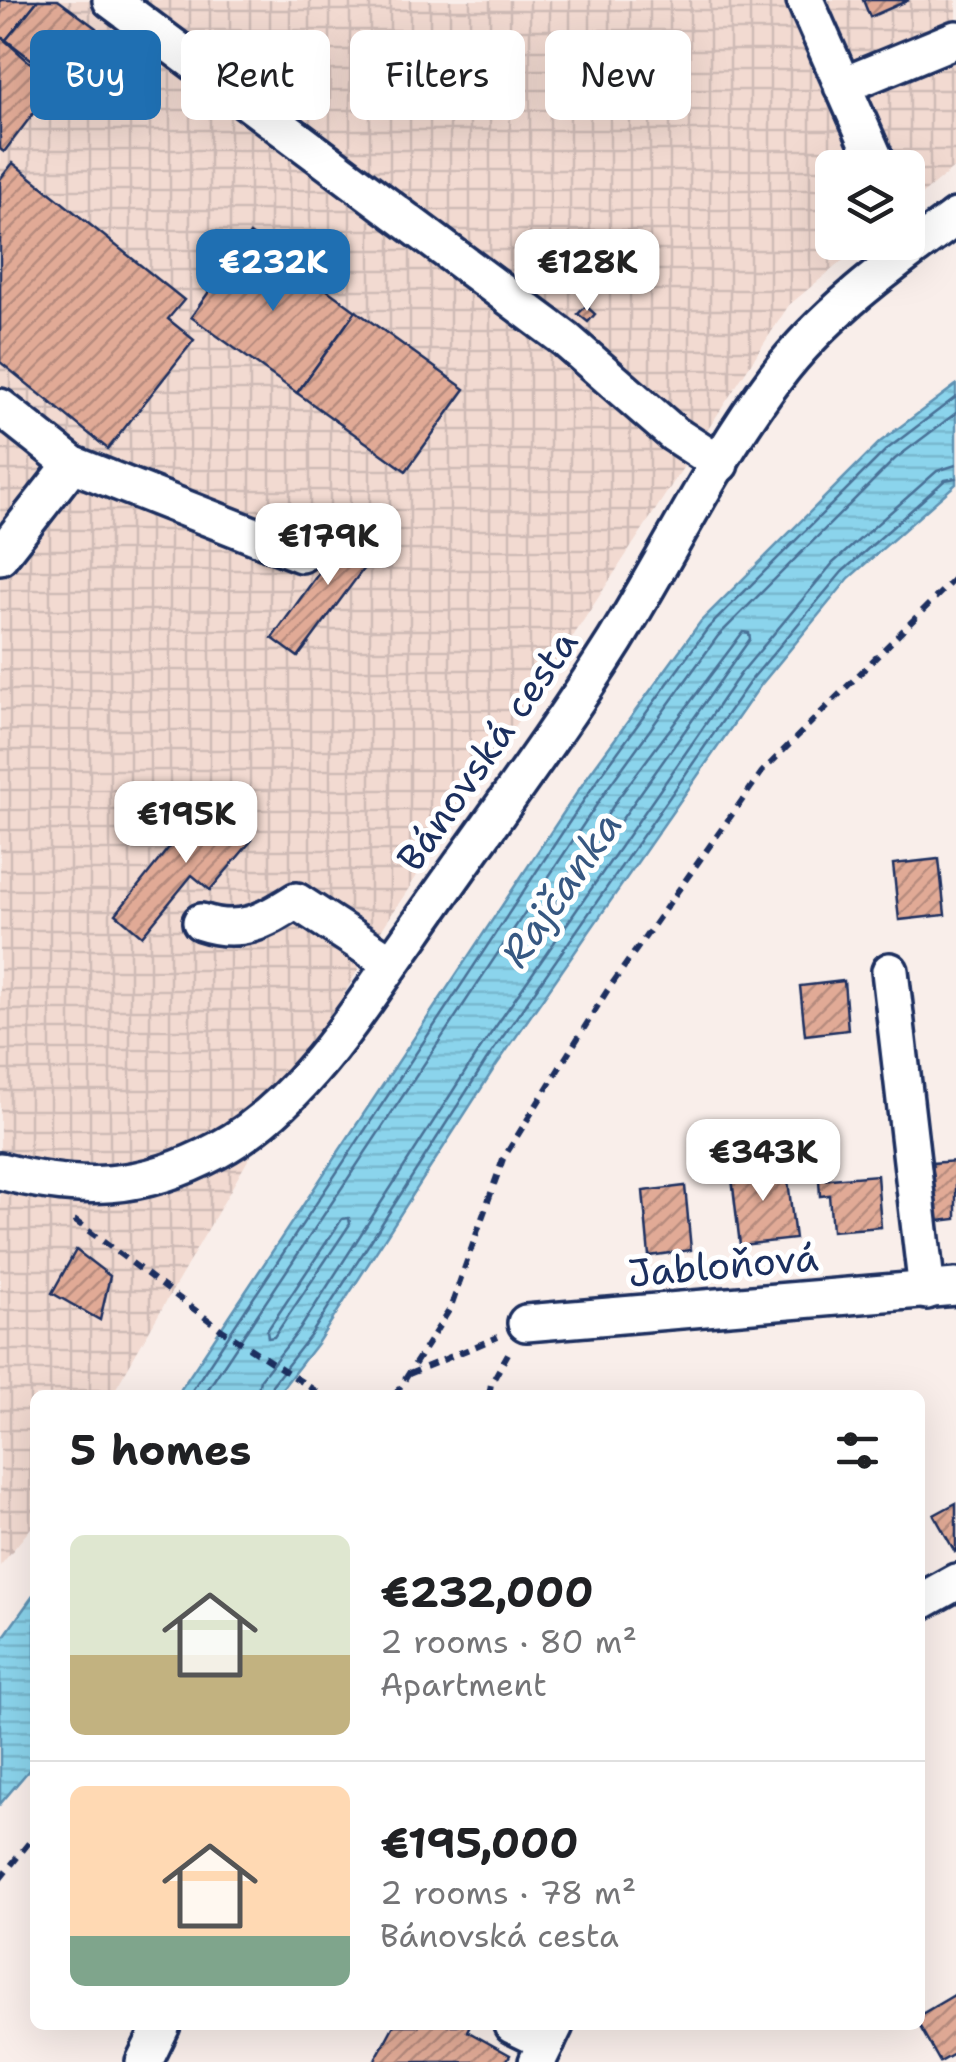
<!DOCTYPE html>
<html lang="en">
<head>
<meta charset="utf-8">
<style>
	:root { --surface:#fff; --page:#f2f2f2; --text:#202124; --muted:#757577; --line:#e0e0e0; --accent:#1f6fb2 }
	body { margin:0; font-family:"Shantell Sans",sans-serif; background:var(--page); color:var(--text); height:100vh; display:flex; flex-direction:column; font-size:38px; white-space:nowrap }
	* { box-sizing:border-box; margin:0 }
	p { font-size:32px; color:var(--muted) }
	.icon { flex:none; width:55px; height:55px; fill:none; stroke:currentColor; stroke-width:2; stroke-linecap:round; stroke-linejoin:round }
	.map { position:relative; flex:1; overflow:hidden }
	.drawer { position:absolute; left:30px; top:1390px; width:895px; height:640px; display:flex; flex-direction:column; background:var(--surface); border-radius:15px; box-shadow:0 10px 40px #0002 }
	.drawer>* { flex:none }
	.top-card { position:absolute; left:30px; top:30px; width:898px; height:90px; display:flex; gap:20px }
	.buttons { position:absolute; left:815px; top:150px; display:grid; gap:20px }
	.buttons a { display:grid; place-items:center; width:110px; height:110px; border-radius:15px; background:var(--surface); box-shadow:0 10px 40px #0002; font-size:50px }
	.price { position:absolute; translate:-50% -85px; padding:0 22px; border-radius:20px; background:#fff; color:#222; font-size:32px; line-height:65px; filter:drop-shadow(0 2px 5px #0008) }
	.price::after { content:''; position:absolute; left:50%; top:60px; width:30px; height:22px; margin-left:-15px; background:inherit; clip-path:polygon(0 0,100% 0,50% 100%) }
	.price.on { background:var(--accent); color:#fff }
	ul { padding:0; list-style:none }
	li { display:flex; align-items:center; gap:30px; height:250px; padding:0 40px }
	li+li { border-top:2px solid var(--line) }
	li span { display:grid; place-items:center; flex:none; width:280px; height:200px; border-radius:15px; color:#555 }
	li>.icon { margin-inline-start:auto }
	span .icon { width:120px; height:120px; fill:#fffc; stroke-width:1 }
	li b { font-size:42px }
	h2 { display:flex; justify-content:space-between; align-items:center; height:120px; padding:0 40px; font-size:42px }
	.pill { padding:0 35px; border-radius:15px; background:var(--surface); box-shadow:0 10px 40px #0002; font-size:35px; line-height:90px }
	.pill.on { background:var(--accent); color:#fff }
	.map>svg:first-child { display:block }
</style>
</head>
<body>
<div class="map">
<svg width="956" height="2062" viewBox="0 0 956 2062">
	<defs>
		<pattern id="industrial-grid" width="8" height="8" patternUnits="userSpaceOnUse" patternTransform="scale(2.5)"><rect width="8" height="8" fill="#f2dad1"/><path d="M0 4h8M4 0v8" fill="none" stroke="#cfbbb6"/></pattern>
		<pattern id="water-rules" width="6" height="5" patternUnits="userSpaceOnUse" patternTransform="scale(2.5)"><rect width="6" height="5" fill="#8bd4ec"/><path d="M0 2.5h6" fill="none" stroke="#77b6cd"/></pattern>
		<pattern id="building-hatch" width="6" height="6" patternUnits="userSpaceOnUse" patternTransform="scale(2.5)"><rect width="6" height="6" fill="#e1aa96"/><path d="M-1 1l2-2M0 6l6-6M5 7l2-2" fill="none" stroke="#b68b7e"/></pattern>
	</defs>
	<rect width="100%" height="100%" fill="#f9eeea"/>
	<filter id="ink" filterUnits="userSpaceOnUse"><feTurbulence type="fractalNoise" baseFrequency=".01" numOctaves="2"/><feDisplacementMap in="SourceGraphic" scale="20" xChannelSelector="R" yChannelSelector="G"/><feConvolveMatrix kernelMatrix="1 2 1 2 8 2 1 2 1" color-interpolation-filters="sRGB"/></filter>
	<g filter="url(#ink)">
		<path fill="url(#industrial-grid)" d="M 0,0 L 956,0 L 956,166 L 908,206 L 908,168 L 832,168 L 832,242 L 864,243 L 789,305 L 377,937 L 112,1395 L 35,1395 L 35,1523 L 0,1566 Z"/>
		<g fill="url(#water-rules)" stroke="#5e92b3" stroke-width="2.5">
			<path d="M 956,385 L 956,484 L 849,578 L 760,686 L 495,1067 L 318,1342 L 277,1395 L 177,1395 L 588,776 L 701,621 L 880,442 Z"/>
			<path d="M 35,1593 L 35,1763 L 0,1804 L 0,1642 Z"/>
		</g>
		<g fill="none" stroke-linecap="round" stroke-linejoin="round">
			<g stroke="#487197" stroke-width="2.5">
				<path d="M 743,632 L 749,633 L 750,639 L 563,902 L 556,903 L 555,896 L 619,797 Z"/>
				<path d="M 349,1218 L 350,1224 L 274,1337 L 268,1338 L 267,1331 L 342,1219 Z"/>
				<path d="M 189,1395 L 596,782 L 708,628 L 886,450 L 956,397"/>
				<path d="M 204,1395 L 607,789 L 718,636 L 895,459 L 956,413"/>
				<path d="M 257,1395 L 260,1380 L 300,1329 L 476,1055 L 741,673 L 833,563 L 937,471 L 956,465"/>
				<path d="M 270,1395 L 272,1385 L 310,1336 L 486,1061 L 751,680 L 842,572 L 945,480 L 956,478"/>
			</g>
		</g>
		<g fill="url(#building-hatch)" stroke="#1b2f5e" stroke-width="2.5">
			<path d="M 0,0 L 38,0 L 6,40 L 0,36 Z"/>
			<path d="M 38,0 L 58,0 L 96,28 L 56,78 L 6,40 Z"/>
			<path d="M 863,0 L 909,0 L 870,17 Z"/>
			<path d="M 0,36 L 28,61 L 60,78 L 4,152 L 0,149 Z"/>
			<path d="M 13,163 L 184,300 L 168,319 L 194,340 L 108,449 L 0,362 L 0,179 Z"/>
			<path d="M 250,234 L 356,311 L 297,393 L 191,317 Z"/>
			<path d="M 586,306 L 595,314 L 588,322 L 578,314 Z"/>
			<path d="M 356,311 L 465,389 L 406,471 L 297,393 Z"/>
			<path d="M 357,520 L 384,541 L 298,657 L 272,638 Z"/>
			<path d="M 205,802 L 252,840 L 210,890 L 192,875 L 142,936 L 116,914 Z"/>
			<path d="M 939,859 L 945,915 L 899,920 L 893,864 Z"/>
			<path d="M 844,981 L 848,1030 L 805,1035 L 800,986 Z"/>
			<path d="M 956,1161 L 956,1219 L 938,1221 L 932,1163 Z"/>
			<path d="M 786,1163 L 795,1239 L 740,1245 L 731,1170 Z"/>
			<path d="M 877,1175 L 881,1227 L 832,1231 L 829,1195 L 820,1196 L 819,1180 Z"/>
			<path d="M 685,1186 L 691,1250 L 649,1256 L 643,1191 Z"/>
			<path d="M 76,1250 L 110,1276 L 100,1320 L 52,1293 Z"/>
			<path d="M 956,1503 L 956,1551 L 955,1552 L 934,1515 Z"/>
			<path d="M 956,1994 L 956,2053 L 940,2062 L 919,2025 L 920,2015 Z"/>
			<path d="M 394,2025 L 470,2025 L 467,2031 L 510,2055 L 506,2062 L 374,2062 Z"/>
		</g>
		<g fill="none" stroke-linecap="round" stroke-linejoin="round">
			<g stroke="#1b2f5e" stroke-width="42">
				<g id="minor">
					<path d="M 111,0 L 565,339 L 674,434 L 720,464"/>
					<path d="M 805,0 L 879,168"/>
					<path d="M 842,86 L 956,39"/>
					<path d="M 0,407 L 72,464 L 301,554"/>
					<path d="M 0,556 L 72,464"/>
					<path d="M 201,922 C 240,935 263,922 296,901 L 391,963"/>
					<path d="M 890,971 L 927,1291"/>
					<path d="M 0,1171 C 81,1192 142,1191 218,1150 C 303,1104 358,1010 413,933 C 480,836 552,741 615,641 C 669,554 714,459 776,377 C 824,313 892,264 956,217"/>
					<path d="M 526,1323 L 956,1287"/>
					<path d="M 920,1602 L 956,1582"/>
					<path d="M 512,2025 L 547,2042"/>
					<path d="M 144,2062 L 162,2025"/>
					<path d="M 537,2062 L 555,2025"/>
				</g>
			</g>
			<g stroke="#1b2f5e" stroke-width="6" stroke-dasharray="10 8" stroke-linecap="butt">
				<path d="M 74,1220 L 222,1330 L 322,1395"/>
				<path d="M 409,1374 L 498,1337"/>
				<path d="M 395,1395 L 450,1309 L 503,1159 L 607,991 L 762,772 L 956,577"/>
				<path d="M 489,1395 L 491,1384 L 510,1350"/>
				<path d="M 0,1879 L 35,1835"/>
			</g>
			<use href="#minor" stroke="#fff" stroke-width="35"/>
		</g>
	</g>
	<g text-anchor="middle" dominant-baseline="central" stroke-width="10" stroke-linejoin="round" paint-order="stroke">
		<g font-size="38" fill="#1b2f5e" stroke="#fff">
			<text transform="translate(487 750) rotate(-55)">Bánovská cesta</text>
			<text transform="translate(723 1265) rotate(-5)">Jabloňová</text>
		</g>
		<g font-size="40" font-style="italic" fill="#375882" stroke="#fff">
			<text transform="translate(561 889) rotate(-55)">Rajčanka</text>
		</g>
	</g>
</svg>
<div class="buttons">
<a><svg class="icon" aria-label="layers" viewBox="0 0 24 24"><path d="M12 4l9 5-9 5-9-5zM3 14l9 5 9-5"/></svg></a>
</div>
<b class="price on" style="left:273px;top:314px">€232K</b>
<b class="price" style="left:587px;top:314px">€128K</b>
<b class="price" style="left:328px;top:588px">€179K</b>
<b class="price" style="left:186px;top:866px">€195K</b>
<b class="price" style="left:763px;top:1204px">€343K</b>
<div class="top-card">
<a class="pill on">Buy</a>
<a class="pill">Rent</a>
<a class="pill">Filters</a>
<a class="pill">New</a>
</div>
<section class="drawer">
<h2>5 homes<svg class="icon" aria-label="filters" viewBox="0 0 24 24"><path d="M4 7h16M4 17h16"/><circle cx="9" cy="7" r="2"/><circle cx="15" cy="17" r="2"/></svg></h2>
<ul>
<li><span style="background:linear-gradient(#dfe7d0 60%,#c2b280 0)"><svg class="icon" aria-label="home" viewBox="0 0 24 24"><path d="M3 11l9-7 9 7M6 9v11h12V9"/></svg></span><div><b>€232,000</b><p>2 rooms · 80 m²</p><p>Apartment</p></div></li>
<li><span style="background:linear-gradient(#ffd9b3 75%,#7fa58c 0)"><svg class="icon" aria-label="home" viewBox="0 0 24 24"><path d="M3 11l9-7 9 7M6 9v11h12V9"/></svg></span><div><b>€195,000</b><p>2 rooms · 78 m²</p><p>Bánovská cesta</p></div></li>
</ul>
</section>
</div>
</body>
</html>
